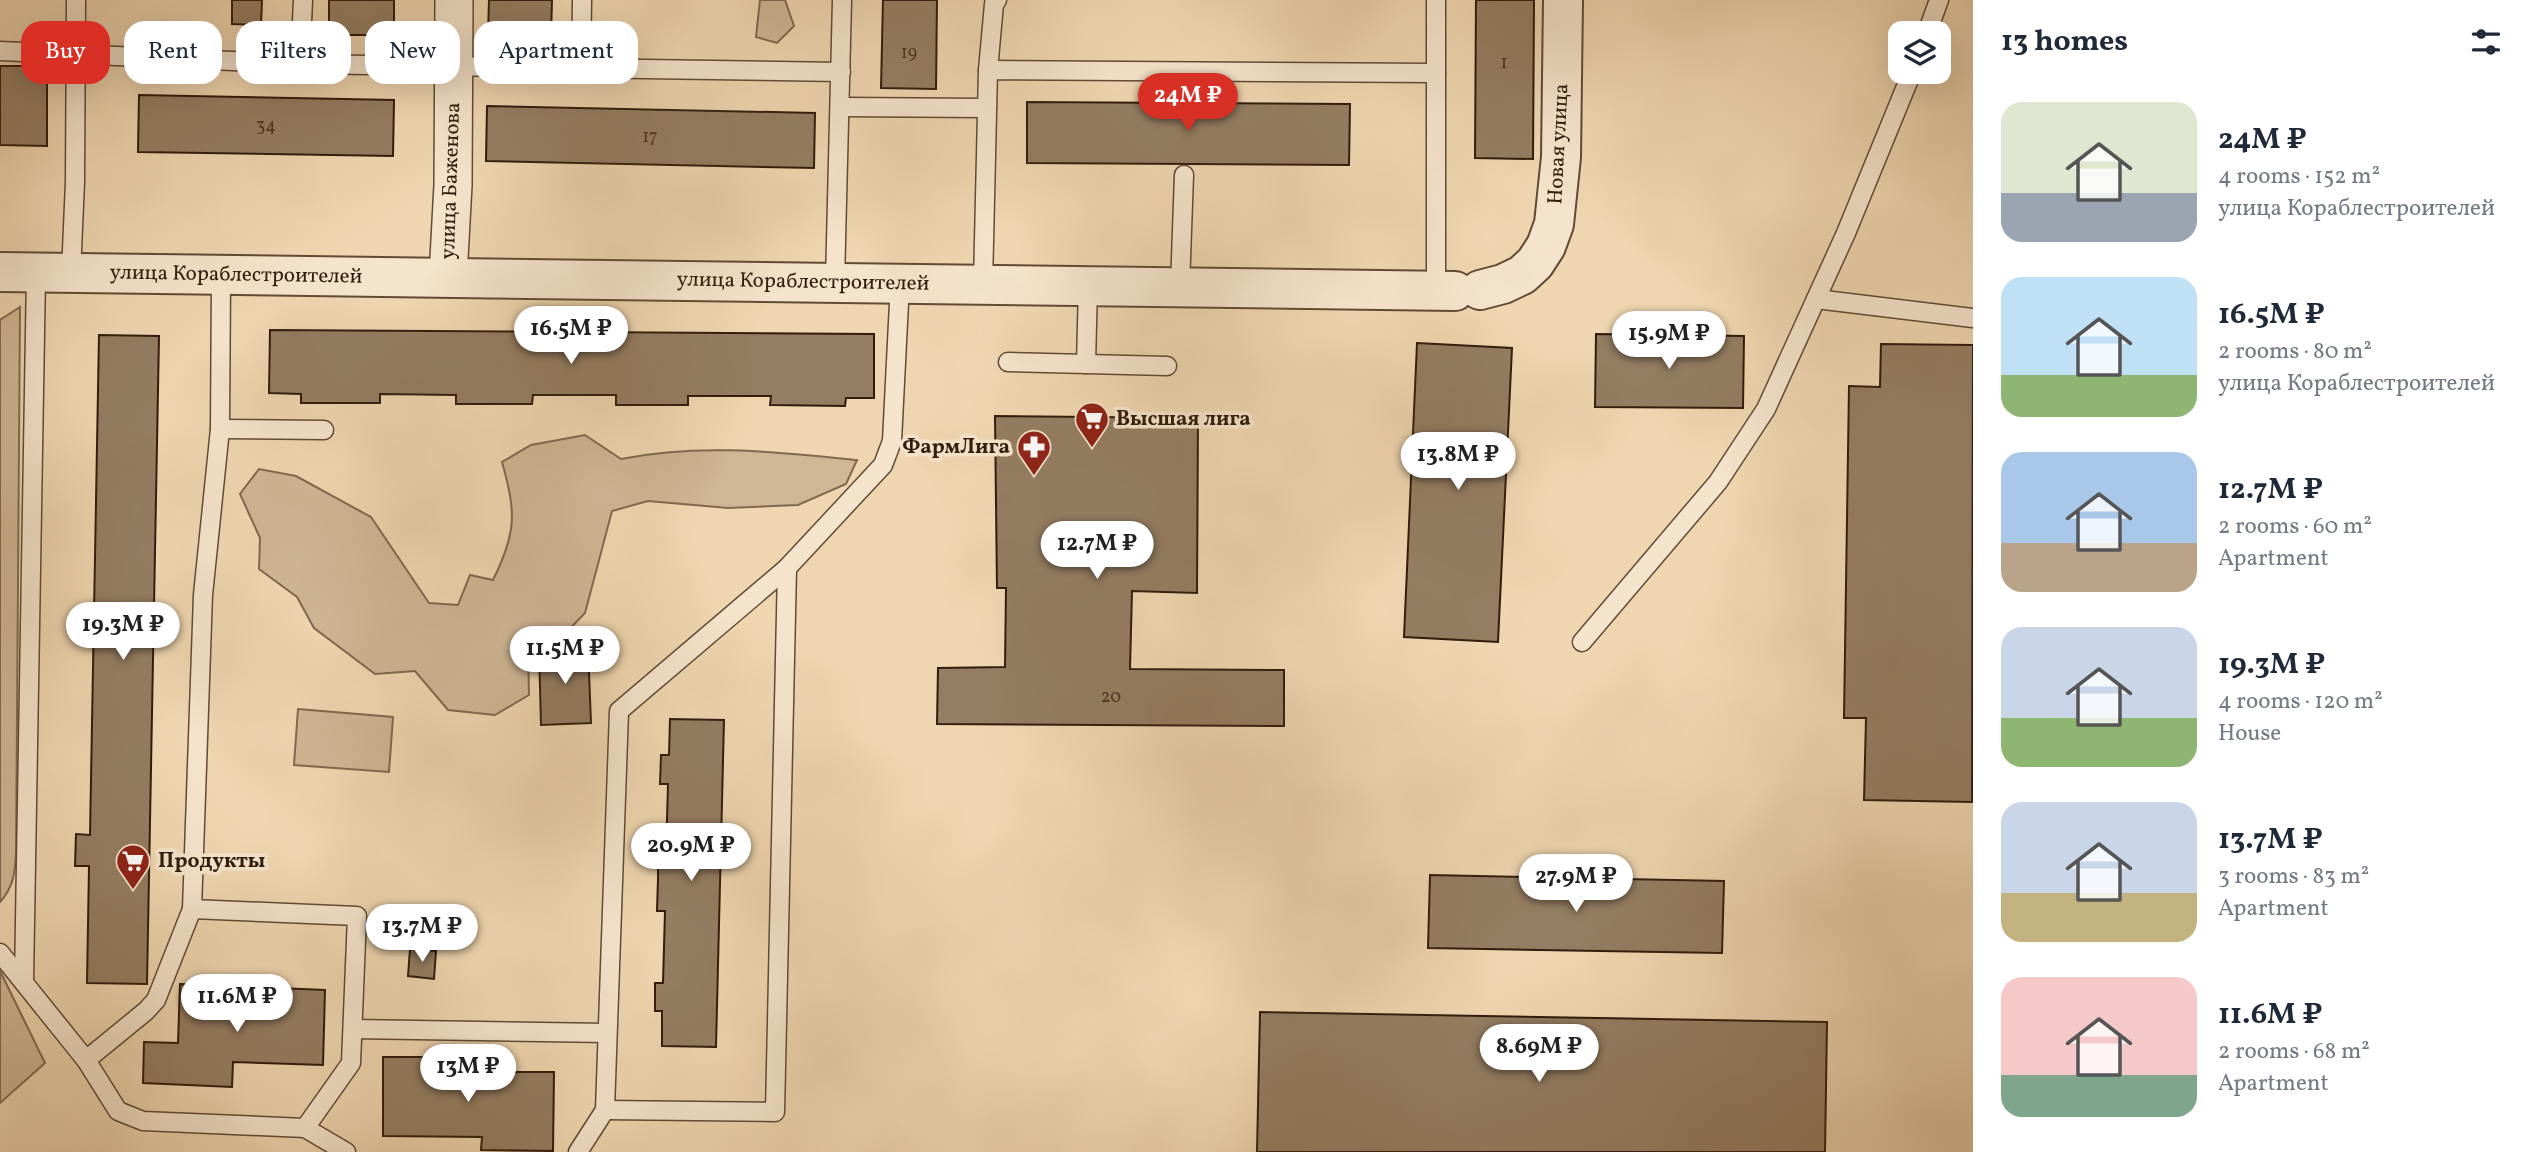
<!DOCTYPE html>
<html lang="en">
<head>
<meta charset="utf-8">
<style>
	:root { --surface:#fff; --page:#f2f2f3; --text:#1f2937; --muted:#747a83; --accent:#d93025 }
	body { margin:0; font-family:Vollkorn,serif; background:var(--page); color:var(--text); height:100vh; display:flex; flex-direction:column; font-size:26px; white-space:nowrap }
	* { box-sizing:border-box; margin:0 }
	p { font-size:23px; color:var(--muted) }
	.icon { flex:none; width:38px; height:38px; fill:none; stroke:currentColor; stroke-width:2; stroke-linecap:round; stroke-linejoin:round }
	.map { position:relative; flex:1; overflow:hidden }
	.side { display:flex; flex-direction:column; background:var(--surface); width:560px }
	.side>* { flex:none }
	.guide { position:absolute; left:21px; top:21px; width:665px; height:63px; display:flex; gap:14px }
	.fabs { position:absolute; left:1888px; top:21px; display:grid; gap:14px }
	.fabs a { display:grid; place-items:center; width:63px; height:63px; border-radius:14px; background:var(--surface); box-shadow:0 7px 28px #0002; font-size:35px }
	.price { position:absolute; translate:-50% -60px; padding:0 16px; border-radius:24px; background:#fff; color:#222; font-size:23px; line-height:46px; filter:drop-shadow(0 2px 4px #0008) }
	.price::after { content:''; position:absolute; left:50%; top:42px; width:21px; height:16px; margin-left:-10px; background:inherit; clip-path:polygon(0 0,100% 0,50% 100%) }
	.price.active { background:var(--accent); color:#fff }
	ul { padding:0; list-style:none }
	li { display:flex; align-items:center; gap:21px; height:175px; padding:0 28px }
	li span { display:grid; place-items:center; flex:none; width:196px; height:140px; border-radius:21px; color:#555 }
	li>.icon { margin-inline-start:auto }
	span .icon { width:84px; height:84px; fill:#fffc; stroke-width:1 }
	li b { font-size:30px }
	h2 { display:flex; justify-content:space-between; align-items:center; height:84px; padding:0 28px; font-size:30px }
	.tag { padding:0 24px; border-radius:21px; background:var(--surface); box-shadow:0 7px 28px #0002; font-size:24px; line-height:63px }
	.tag.active { background:var(--accent); color:#fff }
	main { display:flex; flex:1; min-height:0 }
	.map>svg:first-child { display:block }
</style>
</head>
<body>
<main>
<div class="map">
<svg width="1973" height="1152" viewBox="0 0 1973 1152">
	<rect width="100%" height="100%" fill="#efd6b0"/>
	<filter id="stains"><feTurbulence type="fractalNoise" baseFrequency=".00286" numOctaves="4"/><feColorMatrix values="0 0 0 0 .2 0 0 0 0 .09 0 0 0 0 .02 0 0 0 .5 -.17"/></filter>
	<radialGradient id="worn" r=".72"><stop offset=".6" stop-color="#630" stop-opacity="0"/><stop offset="1" stop-color="#630" stop-opacity=".3"/></radialGradient>
	<g fill="#cfb694" stroke="#806950" stroke-width="2">
		<path d="M 760,0 L 785,0 L 794,26 L 777,43 L 756,37 Z"/>
		<path d="M 20,307 L 16,854 C 15,873 13,888 0,902 L 0,320 Z"/>
		<path d="M 585,435 L 621,459 C 699,443 777,452 857,460 L 846,484 L 798,505 L 728,508 L 648,501 L 612,511 L 585,613 L 557,642 L 528,644 L 529,695 L 495,715 L 448,710 L 415,671 L 375,674 L 314,628 L 297,597 L 259,569 L 260,538 L 240,494 L 259,469 L 296,476 L 371,517 L 429,603 L 458,605 L 470,575 L 493,580 C 517,532 516,512 502,462 L 531,445 Z"/>
		<path d="M 298,709 L 393,717 L 389,772 L 294,765 Z"/>
		<path d="M 0,971 L 45,1063 L 0,1103 Z"/>
	</g>
	<g fill="#947d62" stroke="#321c0d" stroke-width="2">
		<path d="M 232,0 L 262,0 L 261,25 L 232,24 Z"/>
		<rect x="329" y="0" width="65" height="35"/>
		<path d="M 489,0 L 552,0 L 551,35 L 488,34 Z"/>
		<path d="M 883,0 L 937,0 L 936,89 L 881,88 Z"/>
		<path d="M 1476,0 L 1534,0 L 1533,159 L 1475,158 Z"/>
		<path d="M 0,66 L 47,66 L 47,146 L 0,145 Z"/>
		<path d="M 139,95 L 394,100 L 393,156 L 138,152 Z"/>
		<path d="M 1027,102 L 1350,104 L 1349,165 L 1027,163 Z"/>
		<path d="M 487,106 L 815,113 L 814,168 L 486,161 Z"/>
		<path d="M 270,330 L 874,334 L 874,398 L 846,398 L 845,406 L 770,405 L 771,396 L 688,396 L 688,405 L 616,405 L 616,395 L 533,395 L 532,404 L 456,404 L 456,395 L 380,394 L 380,403 L 301,403 L 301,394 L 269,393 Z"/>
		<path d="M 1596,334 L 1744,336 L 1743,408 L 1595,407 Z"/>
		<path d="M 99,335 L 159,336 L 147,984 L 87,983 L 89,866 L 75,866 L 76,834 L 90,835 Z"/>
		<path d="M 1417,343 L 1512,348 L 1498,642 L 1404,637 Z"/>
		<path d="M 1881,344 L 1973,345 L 1972,802 L 1864,800 L 1866,718 L 1844,718 L 1849,386 L 1880,387 Z"/>
		<path d="M 995,416 L 1198,418 L 1197,593 L 1132,591 L 1130,669 L 1284,670 L 1284,726 L 937,724 L 938,668 L 1005,667 L 1006,588 L 997,588 Z"/>
		<path d="M 588,647 L 591,723 L 541,725 L 539,650 Z"/>
		<path d="M 670,719 L 724,720 L 716,1047 L 662,1046 L 662,1011 L 655,1011 L 655,983 L 663,983 L 665,911 L 657,911 L 658,879 L 658,853 L 666,853 L 668,784 L 660,784 L 661,755 L 669,755 Z"/>
		<path d="M 1430,875 L 1724,881 L 1722,953 L 1428,948 Z"/>
		<path d="M 410,949 L 436,951 L 434,979 L 408,976 Z"/>
		<path d="M 180,984 L 325,990 L 323,1065 L 233,1062 L 232,1087 L 143,1083 L 144,1042 L 178,1043 Z"/>
		<path d="M 1260,1012 L 1827,1022 L 1825,1152 L 1257,1152 Z"/>
		<path d="M 383,1057 L 454,1057 L 454,1066 L 487,1067 L 487,1072 L 554,1072 L 553,1151 L 481,1150 L 482,1137 L 383,1136 Z"/>
	</g>
	<g fill="none" stroke-linecap="round" stroke-linejoin="round">
		<g stroke="#614a36" stroke-width="21">
			<g id="service">
				<path d="M 1927,33 L 1939,0"/>
				<path d="M 0,51 L 300,64 L 841,72"/>
				<path d="M 300,64 L 303,0"/>
				<path d="M 581,68 L 582,0"/>
				<path d="M 988,70 L 994,4 L 997,0"/>
				<path d="M 841,107 L 987,108"/>
				<path d="M 71,273 L 75,182 L 76,0"/>
				<path d="M 835,282 L 842,0"/>
				<path d="M 983,284 L 988,70 L 1436,73"/>
				<path d="M 1180,286 L 1184,175"/>
				<path d="M 1436,292 L 1436,0"/>
				<path d="M 1816,299 L 1973,318"/>
				<path d="M 1008,362 L 1167,366"/>
				<path d="M 1086,364 L 1088,285"/>
				<path d="M 220,429 L 324,430"/>
				<path d="M 1582,642 L 1718,482 L 1766,409 L 1846,233 L 1912,72"/>
				<path d="M 192,909 L 357,916 L 351,1063 L 305,1128"/>
				<path d="M 0,953 L 86,1060 L 118,1111 L 143,1121 L 305,1128 L 346,1152"/>
				<path d="M 24,981 L 36,273"/>
				<path d="M 353,1029 L 607,1033"/>
				<path d="M 86,1060 L 146,1011 L 156,1000 L 192,909 L 203,595 L 220,429 L 221,275"/>
				<path d="M 605,1110 L 775,1112 L 787,568"/>
				<path d="M 578,1152 L 605,1110 L 619,711 L 787,568 L 883,465 L 892,441 L 900,283"/>
			</g>
		</g>
		<g stroke="#614a36" stroke-width="40">
			<path id="minor" d="M 448,277 L 453,185 L 454,0"/>
		</g>
		<g stroke="#614a36" stroke-width="42">
			<g id="tertiary">
				<path d="M 0,272 L 1455,291"/>
				<path d="M 1480,290 L 1503,284 L 1522,275 L 1535,263 L 1546,246 L 1554,224 L 1561,157 L 1563,0"/>
			</g>
		</g>
		<use href="#service" stroke="#f5e4cc" stroke-width="18"/>
		<use href="#minor" stroke="#f5e4cc" stroke-width="37"/>
		<use href="#tertiary" stroke="#f5e4cc" stroke-width="38"/>
	</g>
	<defs>
		<g id="supermarket-pin" transform="scale(1.75)"><path d="M0 17L-7.5 6A9.5 9.5 0 1 1 7.5 6Z" fill="#8f2418" stroke="#f5e4cc"/><path d="M-6-5.5h2.5l.6 2H6L4.5 2H-2.5L-4.4-4H-6ZM-1.5 3.2a1.3 1.3 0 1 0 .1 0ZM3 3.2a1.3 1.3 0 1 0 .1 0Z" fill="#fff"/></g>
		<g id="pharmacy-pin" transform="scale(1.75)"><path d="M0 17L-7.5 6A9.5 9.5 0 1 1 7.5 6Z" fill="#8f2418" stroke="#f5e4cc"/><path d="M-2-6h4v4h4v4h-4v4h-4v-4h-4v-4h4Z" fill="#fff"/></g>
	</defs>
	<g fill-rule="evenodd">
		<use href="#supermarket-pin" x="1092" y="419"/>
		<use href="#pharmacy-pin" x="1034" y="447"/>
		<use href="#supermarket-pin" x="133" y="861"/>
	</g>
	<g text-anchor="middle" dominant-baseline="central" stroke-width="7" stroke-linejoin="round" paint-order="stroke">
		<g font-size="18" fill="#4a3422">
			<text x="909" y="53">19</text>
			<text x="1504" y="63">1</text>
			<text x="266" y="126">34</text>
			<text x="650" y="137">17</text>
			<text x="1111" y="697">20</text>
		</g>
		<g font-size="21" fill="#321c0d" stroke="#f5e4cc">
			<text transform="translate(1559 144) rotate(-87)">Новая улица</text>
			<text transform="translate(451 181) rotate(-88)">улица Баженова</text>
			<text transform="translate(236 275) rotate(1)">улица Кораблестроителей</text>
			<text transform="translate(803 282) rotate(1)">улица Кораблестроителей</text>
		</g>
		<g font-size="21" font-weight="bold" fill="#321c0d" stroke="#f5e4cc" text-anchor="start">
			<text x="1116" y="419">Высшая лига</text>
			<text x="1010" y="447" text-anchor="end">ФармЛига</text>
			<text x="158" y="861">Продукты</text>
		</g>
	</g>
	<rect width="100%" height="100%" filter="url(#stains)"/>
	<rect width="100%" height="100%" fill="url(#worn)"/>
</svg>
<div class="fabs">
<a><svg class="icon" aria-label="layers" viewBox="0 0 24 24"><path d="M12 4l9 5-9 5-9-5zM3 14l9 5 9-5"/></svg></a>
</div>
<b class="price active" style="left:1188px;top:133px">24M ₽</b>
<b class="price" style="left:571px;top:366px">16.5M ₽</b>
<b class="price" style="left:1669px;top:371px">15.9M ₽</b>
<b class="price" style="left:1458px;top:492px">13.8M ₽</b>
<b class="price" style="left:1097px;top:581px">12.7M ₽</b>
<b class="price" style="left:123px;top:662px">19.3M ₽</b>
<b class="price" style="left:565px;top:686px">11.5M ₽</b>
<b class="price" style="left:691px;top:883px">20.9M ₽</b>
<b class="price" style="left:1576px;top:914px">27.9M ₽</b>
<b class="price" style="left:422px;top:964px">13.7M ₽</b>
<b class="price" style="left:237px;top:1034px">11.6M ₽</b>
<b class="price" style="left:1539px;top:1084px">8.69M ₽</b>
<b class="price" style="left:468px;top:1104px">13M ₽</b>
<div class="guide">
<a class="tag active">Buy</a>
<a class="tag">Rent</a>
<a class="tag">Filters</a>
<a class="tag">New</a>
<a class="tag">Apartment</a>
</div>
</div>
<section class="side">
<h2>13 homes<svg class="icon" aria-label="filters" viewBox="0 0 24 24"><path d="M4 7h16M4 17h16"/><circle cx="9" cy="7" r="2"/><circle cx="15" cy="17" r="2"/></svg></h2>
<ul>
<li><span style="background:linear-gradient(#dfe7d0 65%,#9aa5b1 0)"><svg class="icon" aria-label="home" viewBox="0 0 24 24"><path d="M3 11l9-7 9 7M6 9v11h12V9"/></svg></span><div><b>24M ₽</b><p>4 rooms · 152 m²</p><p>улица Кораблестроителей</p></div></li>
<li><span style="background:linear-gradient(#bfe0f5 70%,#8fb573 0)"><svg class="icon" aria-label="home" viewBox="0 0 24 24"><path d="M3 11l9-7 9 7M6 9v11h12V9"/></svg></span><div><b>16.5M ₽</b><p>2 rooms · 80 m²</p><p>улица Кораблестроителей</p></div></li>
<li><span style="background:linear-gradient(#a9c7e8 65%,#b9a48a 0)"><svg class="icon" aria-label="home" viewBox="0 0 24 24"><path d="M3 11l9-7 9 7M6 9v11h12V9"/></svg></span><div><b>12.7M ₽</b><p>2 rooms · 60 m²</p><p>Apartment</p></div></li>
<li><span style="background:linear-gradient(#c9d6e8 65%,#8fb573 0)"><svg class="icon" aria-label="home" viewBox="0 0 24 24"><path d="M3 11l9-7 9 7M6 9v11h12V9"/></svg></span><div><b>19.3M ₽</b><p>4 rooms · 120 m²</p><p>House</p></div></li>
<li><span style="background:linear-gradient(#c9d6e8 65%,#c2b280 0)"><svg class="icon" aria-label="home" viewBox="0 0 24 24"><path d="M3 11l9-7 9 7M6 9v11h12V9"/></svg></span><div><b>13.7M ₽</b><p>3 rooms · 83 m²</p><p>Apartment</p></div></li>
<li><span style="background:linear-gradient(#f6c9c9 70%,#7fa58c 0)"><svg class="icon" aria-label="home" viewBox="0 0 24 24"><path d="M3 11l9-7 9 7M6 9v11h12V9"/></svg></span><div><b>11.6M ₽</b><p>2 rooms · 68 m²</p><p>Apartment</p></div></li>
</ul>
</section>
</main>
</body>
</html>
